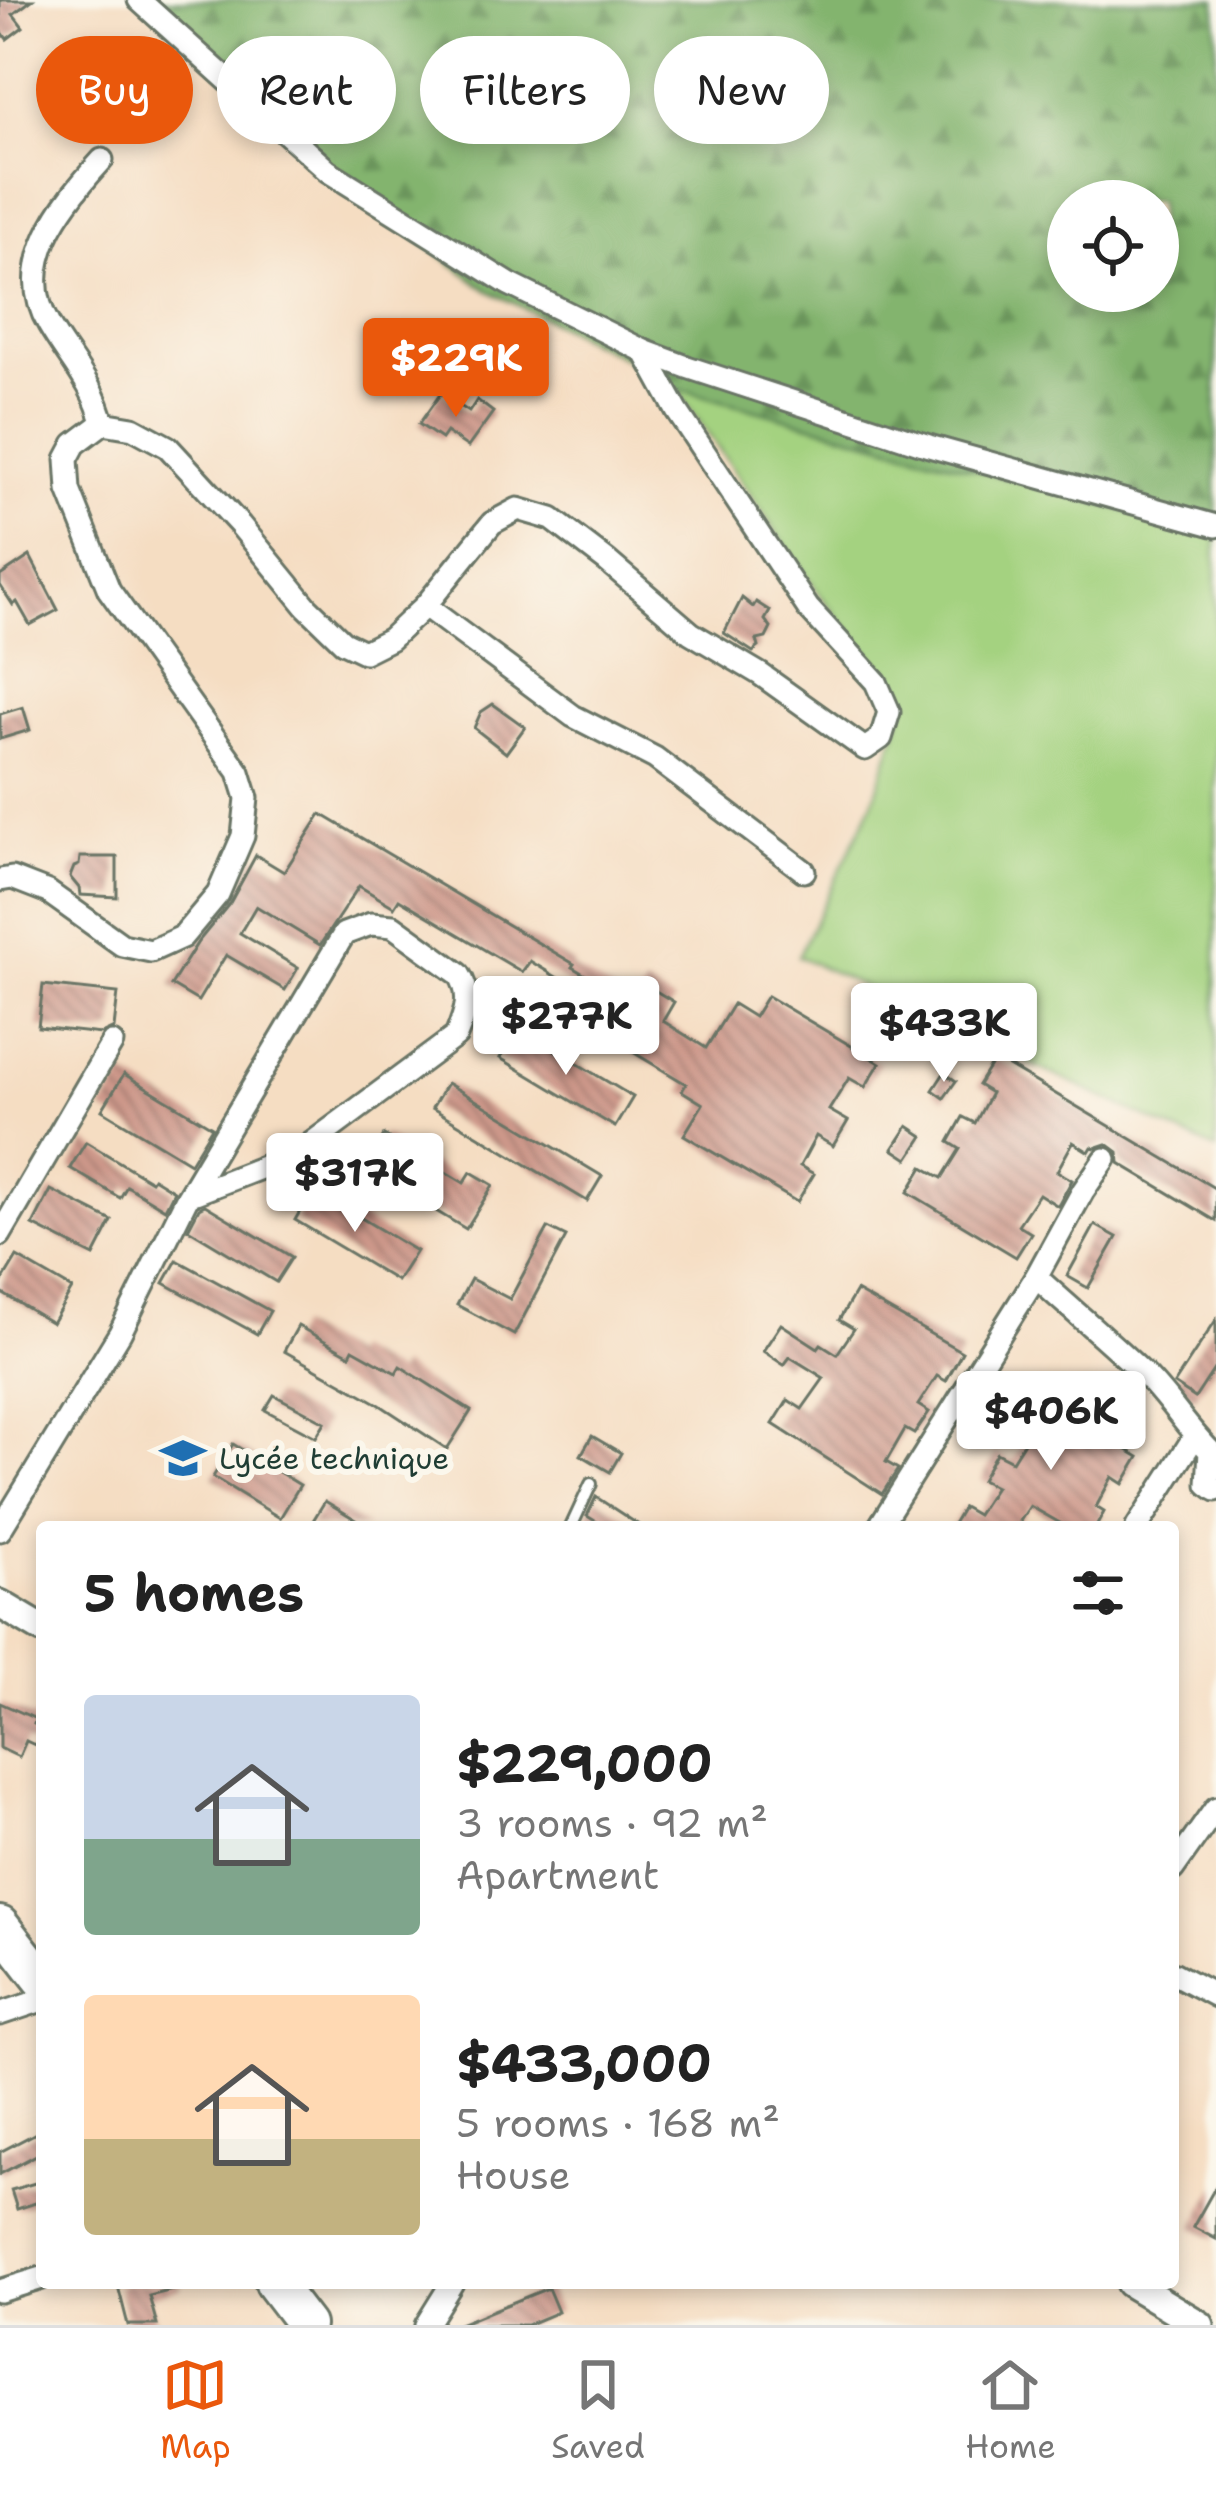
<!DOCTYPE html>
<html lang="en">
<head>
<meta charset="utf-8">
<style>
	:root { --surface:#fff; --page:#f2f2f2; --text:#222; --muted:#767676; --line:#e0e0e0; --accent:#ea580c }
	body { margin:0; font-family:"Shantell Sans",sans-serif; background:var(--page); color:var(--text); height:100vh; display:flex; flex-direction:column; font-size:45px; white-space:nowrap }
	* { box-sizing:border-box; margin:0 }
	p { font-size:39px; color:var(--muted) }
	.icon { flex:none; width:66px; height:66px; fill:none; stroke:currentColor; stroke-width:2; stroke-linecap:round; stroke-linejoin:round }
	.map { position:relative; flex:1; overflow:hidden }
	.panel { position:absolute; left:36px; top:1521px; width:1143px; height:768px; display:flex; flex-direction:column; background:var(--surface); border-radius:12px; box-shadow:0 6px 18px #0003 }
	.panel>* { flex:none }
	.guide { position:absolute; left:36px; top:36px; width:1146px; height:108px; display:flex; gap:24px }
	.tools { position:absolute; left:1047px; top:180px; display:grid; gap:24px }
	.tools a { display:grid; place-items:center; width:132px; height:132px; border-radius:50%; background:var(--surface); box-shadow:0 6px 18px #0003; font-size:60px }
	.price { position:absolute; translate:-50% -102px; padding:0 27px; border-radius:12px; background:#fff; color:#222; font-size:39px; line-height:78px; filter:drop-shadow(0 3px 6px #0008) }
	.price::after { content:''; position:absolute; left:50%; top:72px; width:36px; height:27px; margin-left:-18px; background:inherit; clip-path:polygon(0 0,100% 0,50% 100%) }
	.price.active { background:var(--accent); color:#fff }
	ul { padding:0; list-style:none }
	li { display:flex; align-items:center; gap:36px; height:300px; padding:0 48px }
	li span { display:grid; place-items:center; flex:none; width:336px; height:240px; border-radius:12px; color:#555 }
	li>.icon { margin-inline-start:auto }
	span .icon { width:144px; height:144px; fill:#fffc; stroke-width:1 }
	li b { font-size:51px }
	h2 { display:flex; justify-content:space-between; align-items:center; height:144px; padding:0 48px; font-size:51px }
	.tag { padding:0 42px; border-radius:54px; background:var(--surface); box-shadow:0 6px 18px #0003; font-size:42px; line-height:108px }
	.tag.active { background:var(--accent); color:#fff }
	.menu { display:flex; justify-content:space-around; align-items:center; height:168px; border-top:3px solid var(--line); background:var(--surface); font-size:33px; color:var(--muted) }
	.menu a { display:grid; justify-items:center; gap:6px }
	.menu .active { color:var(--accent) }
	.map>svg:first-child { display:block }
</style>
</head>
<body>
<div class="map">
<svg width="1216" height="2325" viewBox="0 0 1216 2325">
	<defs>
		<pattern id="forest-firs" width="22" height="20" patternUnits="userSpaceOnUse" patternTransform="scale(3)"><rect width="22" height="20" fill="#83b46e"/><path d="M5 1l3.5 6h-7zM16 11l3.5 6h-7z" fill="#6b945b"/></pattern>
		<pattern id="building-back-hatch" width="6" height="6" patternUnits="userSpaceOnUse" patternTransform="scale(3)"><rect width="6" height="6" fill="#cd988a"/><path d="M-1 5l2 2M0 0l6 6M5-1l2 2" fill="none" stroke="#a67d72"/></pattern>
	</defs>
	<rect width="100%" height="100%" fill="#fbf7ec"/>
	<filter id="ink" filterUnits="userSpaceOnUse"><feTurbulence type="fractalNoise" baseFrequency=".00833" numOctaves="2"/><feDisplacementMap in="SourceGraphic" scale="24" xChannelSelector="R" yChannelSelector="G"/><feConvolveMatrix kernelMatrix="1 2 1 2 8 2 1 2 1" color-interpolation-filters="sRGB"/></filter>
	<filter id="wash" filterUnits="userSpaceOnUse"><feTurbulence type="fractalNoise" baseFrequency=".004" numOctaves="4" result="noise"/><feDisplacementMap in="SourceGraphic" scale="48" xChannelSelector="R" yChannelSelector="G"/><feGaussianBlur stdDeviation="2.7" result="paint"/><feColorMatrix in="noise" values="0 0 0 0 0 0 0 0 0 0 0 0 0 0 0 0 0 1.4 0 .05"/><feComposite in="paint" operator="in"/></filter>
	<g filter="url(#wash)">
		<rect width="100%" height="100%" fill="#f5ddc2"/>
		<path fill="#a4d280" stroke="#62885a" stroke-width="3" d="M 676,388 L 1216,535 L 1216,1150 L 798,956 L 872,805 L 907,699 L 821,596 Z"/>
		<path fill="url(#forest-firs)" stroke="#517851" stroke-width="3" fill-rule="evenodd" d="M 141,0 L 1216,0 L 1216,535 L 676,388 L 620,356 L 487,290 L 334,176 ZM 1068,201 L 1158,201 L 1158,291 L 1068,291 Z"/>
		<g id="blocks">
			<g fill="url(#building-back-hatch)">
				<path d="M 0,0 L 32,0 L 13,14 L 23,27 L 7,39 L 0,29 Z"/>
				<path d="M 441,393 L 469,412 L 477,400 L 493,412 L 468,447 L 446,432 L 441,439 L 419,424 Z"/>
				<path d="M 30,556 L 58,610 L 30,625 L 17,602 L 13,605 L 0,585 L 0,576 Z"/>
				<path d="M 742,598 L 753,607 L 756,602 L 770,611 L 765,620 L 771,628 L 766,638 L 757,640 L 759,647 L 753,652 L 724,633 Z"/>
				<path d="M 493,704 L 525,727 L 506,753 L 474,728 L 481,712 Z"/>
				<path d="M 23,707 L 30,730 L 0,739 L 0,714 Z"/>
				<path d="M 321,814 L 574,964 L 572,967 L 634,1004 L 646,985 L 674,1002 L 663,1021 L 706,1048 L 733,1004 L 754,1017 L 767,996 L 880,1063 L 865,1087 L 849,1078 L 829,1110 L 848,1121 L 833,1146 L 816,1136 L 800,1166 L 814,1174 L 797,1202 L 684,1135 L 703,1104 L 682,1091 L 686,1084 L 563,1010 L 576,989 L 530,961 L 522,972 L 399,899 L 394,907 L 359,886 L 320,945 L 256,906 L 240,933 L 298,968 L 285,990 L 226,955 L 198,1001 L 171,985 L 198,942 L 230,903 L 256,855 L 284,872 Z"/>
				<path d="M 80,857 L 117,857 L 117,897 L 80,895 L 79,888 L 70,877 L 74,867 L 79,865 Z"/>
				<path d="M 43,985 L 118,993 L 114,1028 L 101,1034 L 38,1027 Z"/>
				<path d="M 518,1028 L 633,1097 L 615,1127 L 500,1058 Z"/>
				<path d="M 995,1058 L 1216,1189 L 1216,1221 L 1119,1163 L 1118,1152 L 1107,1144 L 1095,1148 L 1092,1147 L 1089,1152 L 1073,1142 L 1057,1171 L 1072,1180 L 1058,1206 L 1039,1194 L 1018,1225 L 1031,1233 L 1016,1257 L 908,1192 L 923,1167 L 942,1178 L 960,1149 L 949,1142 L 963,1117 L 975,1123 L 991,1093 L 978,1085 Z"/>
				<path d="M 944,1073 L 956,1081 L 944,1098 L 933,1090 Z"/>
				<path d="M 124,1074 L 212,1127 L 190,1163 L 102,1110 Z"/>
				<path d="M 447,1083 L 602,1176 L 587,1201 L 432,1108 Z"/>
				<path d="M 908,1126 L 923,1136 L 908,1159 L 893,1149 Z"/>
				<path d="M 384,1135 L 464,1183 L 471,1172 L 493,1185 L 466,1229 L 364,1168 Z"/>
				<path d="M 86,1142 L 151,1181 L 153,1178 L 174,1191 L 165,1209 L 127,1186 L 120,1198 L 70,1168 Z"/>
				<path d="M 313,1189 L 416,1251 L 397,1281 L 295,1220 Z"/>
				<path d="M 51,1190 L 112,1221 L 94,1256 L 33,1225 Z"/>
				<path d="M 205,1205 L 292,1257 L 276,1282 L 188,1229 L 199,1208 Z"/>
				<path d="M 1095,1225 L 1117,1237 L 1088,1288 L 1067,1276 Z"/>
				<path d="M 548,1228 L 566,1237 L 514,1335 L 457,1305 L 471,1279 L 510,1299 Z"/>
				<path d="M 17,1257 L 72,1289 L 52,1323 L 0,1292 L 0,1285 Z"/>
				<path d="M 177,1260 L 270,1311 L 257,1334 L 164,1283 Z"/>
				<path d="M 856,1291 L 962,1352 L 946,1381 L 937,1376 L 918,1405 L 929,1412 L 914,1434 L 905,1429 L 886,1462 L 898,1469 L 882,1494 L 773,1424 L 788,1400 L 802,1409 L 824,1378 L 790,1357 L 784,1365 L 763,1351 L 781,1324 L 818,1348 L 821,1344 L 837,1354 L 854,1329 L 839,1320 Z"/>
				<path d="M 1216,1320 L 1216,1366 L 1195,1398 L 1174,1384 Z"/>
				<path d="M 298,1326 L 350,1355 L 353,1349 L 396,1373 L 400,1366 L 471,1411 L 447,1449 L 377,1403 L 284,1351 Z"/>
				<path d="M 1032,1393 L 1139,1457 L 1123,1484 L 1112,1477 L 1096,1507 L 1104,1512 L 1096,1527 L 1067,1527 L 1030,1506 L 1016,1527 L 951,1527 L 963,1507 L 977,1515 L 995,1487 L 981,1480 L 996,1453 L 1012,1461 L 1032,1429 L 1016,1419 Z"/>
				<path d="M 274,1395 L 325,1422 L 316,1437 L 265,1410 Z"/>
				<path d="M 592,1436 L 621,1453 L 610,1472 L 581,1455 Z"/>
				<path d="M 233,1444 L 300,1485 L 280,1518 L 213,1477 Z"/>
				<path d="M 596,1497 L 642,1527 L 605,1527 L 587,1516 Z"/>
				<path d="M 325,1501 L 368,1527 L 309,1527 Z"/>
				<path d="M 0,1703 L 36,1719 L 34,1724 L 42,1728 L 35,1745 L 26,1741 L 19,1757 L 0,1748 Z"/>
				<path d="M 42,2130 L 42,2152 L 0,2174 L 0,2152 Z"/>
				<path d="M 42,2181 L 42,2201 L 17,2209 L 11,2190 Z"/>
				<path d="M 1216,2186 L 1216,2239 L 1193,2227 Z"/>
				<path d="M 129,2283 L 180,2283 L 181,2288 L 149,2296 L 157,2325 L 128,2325 L 118,2286 Z"/>
				<path d="M 548,2288 L 558,2312 L 527,2325 L 457,2325 Z"/>
			</g>
		</g>
	</g>
	<g filter="url(#ink)">
		<use href="#blocks" fill-opacity="0" stroke="#6a7566" stroke-width="3"/>
		<g fill="none" stroke-linecap="round" stroke-linejoin="round">
			<g stroke="#6a7566" stroke-width="16">
				<path id="service" d="M 571,1527 L 591,1484"/>
			</g>
			<g stroke="#6a7566" stroke-width="27">
				<g id="minor">
					<path d="M 139,0 L 328,171 L 509,284 L 644,351 L 687,367 L 929,446 L 1216,526"/>
					<path d="M 102,160 C 62,204 13,264 49,325 C 68,358 94,384 103,423"/>
					<path d="M 425,606 L 573,716 L 655,758 L 804,871"/>
					<path d="M 0,880 L 12,878 L 48,892 L 122,945 L 151,951 L 182,937 L 218,894 L 243,836 L 247,798 L 239,772 L 109,590 L 69,490 L 67,459 L 75,444 L 103,423 L 133,428 L 168,447 L 240,525 L 307,607 L 343,642 L 364,652 L 390,639 L 425,606 L 492,523 L 518,509 L 552,519 L 607,561 L 691,633 L 760,674 L 865,749 L 881,738 L 889,712 L 876,682 L 808,608 L 677,411 L 644,351"/>
					<path d="M 0,1235 L 112,1043"/>
					<path d="M 1036,1277 C 1073,1311 1113,1344 1149,1379 C 1171,1402 1188,1429 1210,1451 L 1208,1484 L 1216,1490"/>
					<path d="M 879,1527 L 1036,1277 L 1083,1191 L 1105,1159"/>
					<path d="M 1137,1527 L 1195,1436"/>
					<path d="M 0,1530 L 120,1333 L 188,1196 L 344,934 L 371,924 L 393,926 L 459,974 C 473,996 465,1014 456,1036 L 297,1154 L 188,1196"/>
					<path d="M 1173,1869 L 1216,1808"/>
					<path d="M 1173,1973 L 1216,1996"/>
					<path d="M 0,2014 L 42,2000"/>
					<path d="M 0,2291 L 42,2278"/>
					<path d="M 426,2325 L 452,2283"/>
				</g>
			</g>
			<g stroke="#6a7566" stroke-width="33">
				<g id="tertiary">
					<path d="M 0,1604 L 42,1629"/>
					<path d="M 1130,2283 L 1200,2325"/>
				</g>
			</g>
			<g stroke="#6a7566" stroke-width="42">
				<g id="primary">
					<path d="M 0,1925 L 42,1979"/>
					<path d="M 274,2283 L 306,2325"/>
				</g>
			</g>
			<use href="#service" stroke="#fff" stroke-width="10"/>
			<use href="#minor" stroke="#fff" stroke-width="21"/>
			<use href="#tertiary" stroke="#fff" stroke-width="27"/>
			<use href="#primary" stroke="#fff" stroke-width="36"/>
		</g>
	</g>
	<defs>
		<g id="school-bare" transform="scale(3.6)"><path d="M0-5L7-2L0 1L-7-2ZM-4 1L0 2.5L4 1V4Q0 6-4 4Z" fill="#1f6fb2" stroke="#fbf7ec" stroke-width="2.5" paint-order="stroke"/></g>
	</defs>
	<g fill-rule="evenodd">
		<use href="#school-bare" x="183" y="1458"/>
	</g>
	<g text-anchor="middle" dominant-baseline="central" stroke-width="12" stroke-linejoin="round" paint-order="stroke">
		<g font-size="30" fill="#1f3d34" stroke="#fbf7ec" text-anchor="start">
			<text x="219" y="1458">Lycée technique</text>
		</g>
	</g>
</svg>
<div class="tools">
<a><svg class="icon" aria-label="locate" viewBox="0 0 24 24"><circle cx="12" cy="12" r="6"/><path d="M12 2v4M12 18v4M2 12h4M18 12h4"/></svg></a>
</div>
<b class="price active" style="left:456px;top:420px">$229K</b>
<b class="price" style="left:566px;top:1078px">$277K</b>
<b class="price" style="left:944px;top:1085px">$433K</b>
<b class="price" style="left:355px;top:1235px">$317K</b>
<b class="price" style="left:1051px;top:1473px">$406K</b>
<div class="guide">
<a class="tag active">Buy</a>
<a class="tag">Rent</a>
<a class="tag">Filters</a>
<a class="tag">New</a>
</div>
<section class="panel">
<h2>5 homes<svg class="icon" aria-label="filters" viewBox="0 0 24 24"><path d="M4 7h16M4 17h16"/><circle cx="9" cy="7" r="2"/><circle cx="15" cy="17" r="2"/></svg></h2>
<ul>
<li><span style="background:linear-gradient(#c9d6e8 60%,#7fa58c 0)"><svg class="icon" aria-label="home" viewBox="0 0 24 24"><path d="M3 11l9-7 9 7M6 9v11h12V9"/></svg></span><div><b>$229,000</b><p>3 rooms · 92 m²</p><p>Apartment</p></div></li>
<li><span style="background:linear-gradient(#ffd9b3 60%,#c2b280 0)"><svg class="icon" aria-label="home" viewBox="0 0 24 24"><path d="M3 11l9-7 9 7M6 9v11h12V9"/></svg></span><div><b>$433,000</b><p>5 rooms · 168 m²</p><p>House</p></div></li>
</ul>
</section>
</div>
<nav class="menu">
<a class="active"><svg class="icon" aria-label="map" viewBox="0 0 24 24"><path d="M3 6l6-2 6 2 6-2v14l-6 2-6-2-6 2zM9 4v14M15 6v14"/></svg>Map</a>
<a><svg class="icon" aria-label="saved" viewBox="0 0 24 24"><path d="M7 4h10v16l-5-4-5 4z"/></svg>Saved</a>
<a><svg class="icon" aria-label="home" viewBox="0 0 24 24"><path d="M3 11l9-7 9 7M6 9v11h12V9"/></svg>Home</a>
</nav>
</body>
</html>
